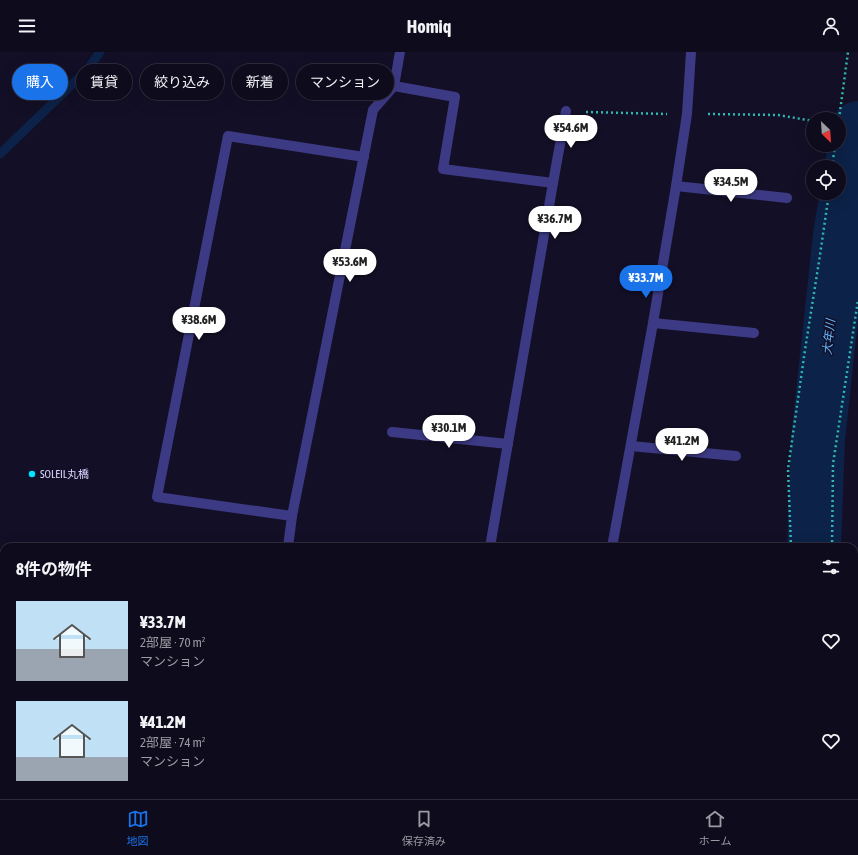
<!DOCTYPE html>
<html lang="ja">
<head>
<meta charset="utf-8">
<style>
	:root { --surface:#0e0b1c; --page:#171425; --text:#f1f3f6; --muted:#9b9ba3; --line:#2e2b3b; --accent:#1a73e8 }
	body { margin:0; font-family:"Asap Condensed","Noto Sans JP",sans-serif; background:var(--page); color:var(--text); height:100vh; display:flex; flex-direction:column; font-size:15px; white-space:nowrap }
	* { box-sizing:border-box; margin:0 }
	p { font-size:13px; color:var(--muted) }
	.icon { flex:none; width:22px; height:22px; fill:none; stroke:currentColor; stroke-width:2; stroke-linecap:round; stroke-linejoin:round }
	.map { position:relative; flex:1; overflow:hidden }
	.details { position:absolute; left:0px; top:491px; width:858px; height:256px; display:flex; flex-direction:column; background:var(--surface); border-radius:12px 12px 0 0; box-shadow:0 4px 16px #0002,0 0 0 1px var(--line) }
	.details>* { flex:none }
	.guide { position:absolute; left:12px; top:12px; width:400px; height:36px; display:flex; gap:8px }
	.needle { width:26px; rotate:155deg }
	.fabs { position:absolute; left:806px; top:60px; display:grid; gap:8px }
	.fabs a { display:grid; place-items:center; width:40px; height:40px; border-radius:50%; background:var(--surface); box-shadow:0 4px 16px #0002,0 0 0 1px var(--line); font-size:20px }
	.price { position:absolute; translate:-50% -34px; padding:0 9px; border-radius:14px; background:#fff; color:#222; font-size:13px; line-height:26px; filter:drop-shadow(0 1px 2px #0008) }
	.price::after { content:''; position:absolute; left:50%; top:24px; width:12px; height:9px; margin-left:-6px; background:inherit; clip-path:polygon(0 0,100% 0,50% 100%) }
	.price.current { background:var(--accent); color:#fff }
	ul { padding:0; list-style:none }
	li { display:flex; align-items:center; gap:12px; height:100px; padding:0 16px }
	li span { display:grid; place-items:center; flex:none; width:112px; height:80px; border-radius:0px; color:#555 }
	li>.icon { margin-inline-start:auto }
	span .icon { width:48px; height:48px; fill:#fffc; stroke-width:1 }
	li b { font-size:17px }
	h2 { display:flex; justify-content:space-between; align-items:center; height:48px; padding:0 16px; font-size:17px }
	.tag { padding:0 14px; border-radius:18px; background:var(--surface); box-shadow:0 4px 16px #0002,0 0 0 1px var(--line); font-size:14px; line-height:36px }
	.tag.current { background:var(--accent); color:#fff }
	header { display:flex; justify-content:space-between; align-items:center; height:52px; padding:0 16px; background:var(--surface); font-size:18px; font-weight:700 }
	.tabs { display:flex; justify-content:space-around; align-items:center; height:56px; border-top:1px solid var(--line); background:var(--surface); font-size:11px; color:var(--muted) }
	.tabs a { display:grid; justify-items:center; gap:2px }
	.tabs .current { color:var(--accent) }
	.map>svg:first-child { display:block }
</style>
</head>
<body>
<header><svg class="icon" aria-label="menu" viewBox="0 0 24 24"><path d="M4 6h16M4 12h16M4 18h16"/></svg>Homiq<svg class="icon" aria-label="person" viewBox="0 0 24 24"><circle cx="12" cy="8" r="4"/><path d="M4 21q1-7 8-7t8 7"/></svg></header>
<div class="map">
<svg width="858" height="747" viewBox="0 0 858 747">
	<rect width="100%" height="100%" fill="#130f26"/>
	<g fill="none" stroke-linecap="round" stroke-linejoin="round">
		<g stroke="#0c2248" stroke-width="9">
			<path d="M 857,80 L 858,80"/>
			<path d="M 0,102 L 88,17 L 100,0"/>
		</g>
		<g stroke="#0c2248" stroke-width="54">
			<path d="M 814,495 L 818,388 L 840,183 L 858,76"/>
			<path d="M 830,743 L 830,747"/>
		</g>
		<g stroke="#2fb8b0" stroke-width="2.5" stroke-dasharray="2 3" stroke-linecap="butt">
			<path d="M 586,60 L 667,62"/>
			<path d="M 708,62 L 778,63 L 813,69"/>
			<path d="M 839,67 L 848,0"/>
			<path d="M 832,115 L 835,93"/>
			<path d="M 791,495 L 788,417 L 805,298 L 820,203 L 829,141"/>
			<path d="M 832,495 L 833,412 L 858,248"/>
			<path d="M 0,569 L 4,565"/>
			<path d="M 854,571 L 858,571"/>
			<path d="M 807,743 L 808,747"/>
			<path d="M 852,743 L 852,747"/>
		</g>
		<g stroke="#3d3a85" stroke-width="10">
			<path d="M 394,34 L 455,45 L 443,117 L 553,131 L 490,495"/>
			<path d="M 553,131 L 566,59"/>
			<path d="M 676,134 L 787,146"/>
			<path d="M 653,271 L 754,281"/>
			<path d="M 392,380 L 508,392"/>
			<path d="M 631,394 L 736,404"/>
			<path d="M 292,464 L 373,58 L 394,34 L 400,0"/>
			<path d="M 288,495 L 292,464 L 157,445 L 228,84 L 364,105"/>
			<path d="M 612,495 L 653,271 L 676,134 L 687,62 L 691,0"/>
			<path d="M 728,743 L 728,747"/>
			<path d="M 244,747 L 245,743"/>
			<path d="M 441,747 L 442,743"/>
		</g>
		<g stroke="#6f6bff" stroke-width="10">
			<path d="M 0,684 L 4,690"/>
			<path d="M 39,743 L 42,747"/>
		</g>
	</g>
	<circle fill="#00e5ff" stroke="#130f26" stroke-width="1.5" cx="32" cy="422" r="4"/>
	<g text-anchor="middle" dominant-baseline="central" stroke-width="3" stroke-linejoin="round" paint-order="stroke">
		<g font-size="11" fill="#d9d4ff" stroke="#130f26" text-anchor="start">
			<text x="40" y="422">SOLEIL丸橋</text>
		</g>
		<g font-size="12" font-style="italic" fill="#62b6ff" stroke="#130f26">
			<text transform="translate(829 285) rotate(-84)">大年川</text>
		</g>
	</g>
</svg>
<div class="fabs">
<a><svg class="needle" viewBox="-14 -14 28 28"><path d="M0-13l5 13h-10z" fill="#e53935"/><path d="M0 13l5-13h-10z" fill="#9b9ba3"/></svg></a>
<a><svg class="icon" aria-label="locate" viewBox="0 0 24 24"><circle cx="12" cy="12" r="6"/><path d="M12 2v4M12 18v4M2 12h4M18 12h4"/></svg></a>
</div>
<b class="price" style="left:571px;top:97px">¥54.6M</b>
<b class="price" style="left:731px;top:151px">¥34.5M</b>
<b class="price" style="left:555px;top:188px">¥36.7M</b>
<b class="price" style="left:350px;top:231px">¥53.6M</b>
<b class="price current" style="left:646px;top:247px">¥33.7M</b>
<b class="price" style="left:199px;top:289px">¥38.6M</b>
<b class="price" style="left:449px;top:397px">¥30.1M</b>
<b class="price" style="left:682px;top:410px">¥41.2M</b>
<div class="guide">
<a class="tag current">購入</a>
<a class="tag">賃貸</a>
<a class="tag">絞り込み</a>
<a class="tag">新着</a>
<a class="tag">マンション</a>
</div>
<section class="details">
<h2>8件の物件<svg class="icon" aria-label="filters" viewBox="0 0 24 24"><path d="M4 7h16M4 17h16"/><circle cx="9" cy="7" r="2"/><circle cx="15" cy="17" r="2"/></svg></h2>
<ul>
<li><span style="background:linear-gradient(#bfe0f5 60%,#9aa5b1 0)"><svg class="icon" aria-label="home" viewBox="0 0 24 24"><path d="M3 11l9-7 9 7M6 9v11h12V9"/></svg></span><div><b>¥33.7M</b><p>2部屋 · 70 m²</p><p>マンション</p></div><svg class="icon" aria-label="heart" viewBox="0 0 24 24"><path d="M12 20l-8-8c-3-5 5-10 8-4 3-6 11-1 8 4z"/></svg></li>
<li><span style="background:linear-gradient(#bfe0f5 70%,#9aa5b1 0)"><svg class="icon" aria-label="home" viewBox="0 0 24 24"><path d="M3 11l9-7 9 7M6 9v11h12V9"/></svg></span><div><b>¥41.2M</b><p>2部屋 · 74 m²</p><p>マンション</p></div><svg class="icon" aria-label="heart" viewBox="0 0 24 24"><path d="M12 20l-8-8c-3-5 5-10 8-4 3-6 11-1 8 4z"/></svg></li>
</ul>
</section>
</div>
<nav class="tabs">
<a class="current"><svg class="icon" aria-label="map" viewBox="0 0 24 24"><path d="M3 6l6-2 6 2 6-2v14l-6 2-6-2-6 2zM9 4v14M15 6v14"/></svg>地図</a>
<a><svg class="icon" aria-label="saved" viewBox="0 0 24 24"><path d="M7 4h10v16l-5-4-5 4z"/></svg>保存済み</a>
<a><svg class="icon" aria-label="home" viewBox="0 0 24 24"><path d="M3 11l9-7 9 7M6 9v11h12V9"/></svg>ホーム</a>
</nav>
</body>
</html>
